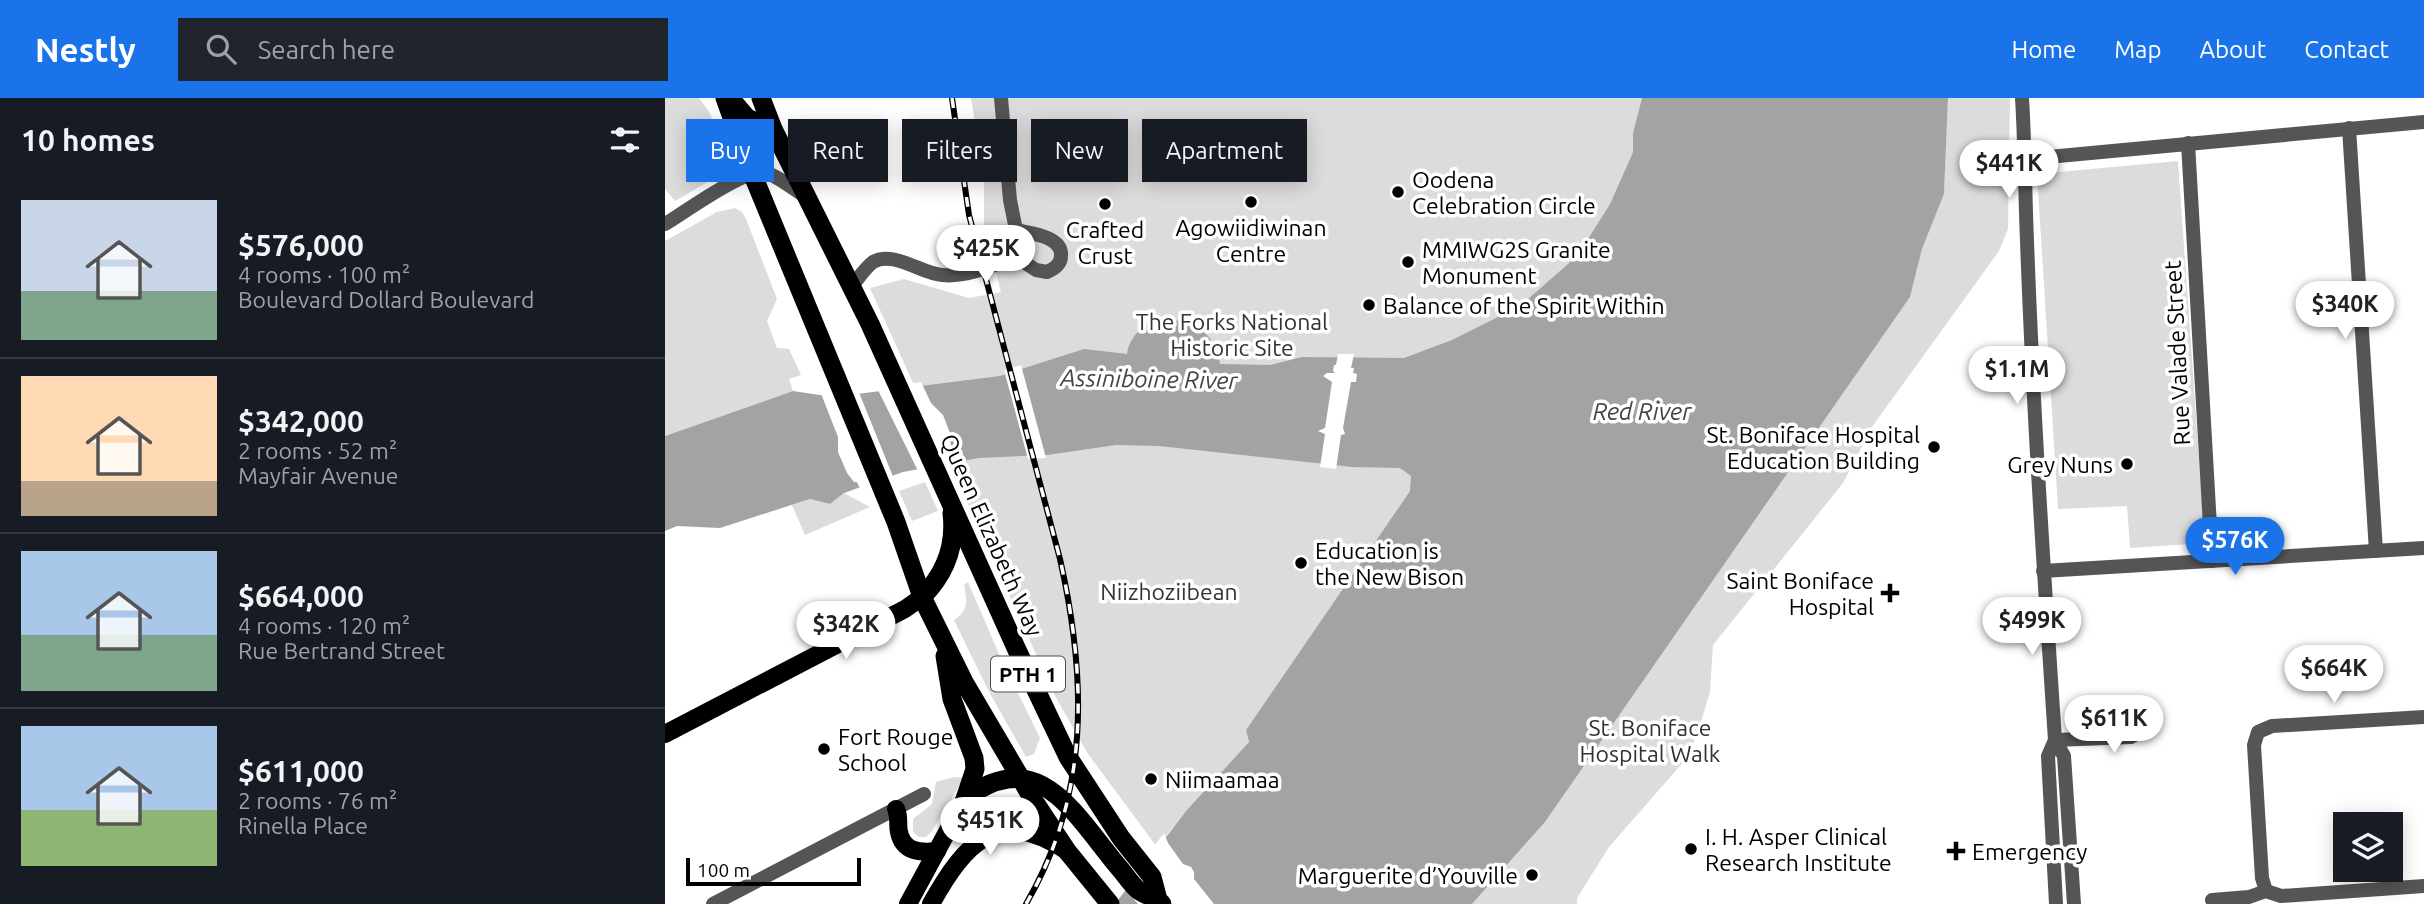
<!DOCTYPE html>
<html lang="en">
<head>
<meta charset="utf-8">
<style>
	:root { --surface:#171b24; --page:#20242c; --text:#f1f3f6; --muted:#9ea1a6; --line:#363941; --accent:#1a73e8 }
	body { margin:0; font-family:Ubuntu,sans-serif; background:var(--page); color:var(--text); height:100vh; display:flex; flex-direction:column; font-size:26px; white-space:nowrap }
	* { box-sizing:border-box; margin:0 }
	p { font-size:23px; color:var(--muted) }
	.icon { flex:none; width:38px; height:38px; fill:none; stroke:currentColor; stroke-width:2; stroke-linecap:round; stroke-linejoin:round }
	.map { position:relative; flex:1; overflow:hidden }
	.panel { display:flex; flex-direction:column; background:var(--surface); width:665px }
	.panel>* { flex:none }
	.banner { position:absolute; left:21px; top:21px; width:665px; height:63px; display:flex; gap:14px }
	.fabs { position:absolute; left:1668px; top:714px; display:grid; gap:14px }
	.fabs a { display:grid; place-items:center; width:70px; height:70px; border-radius:0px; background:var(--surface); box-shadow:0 4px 18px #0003; font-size:35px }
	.scale { position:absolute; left:21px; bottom:18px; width:175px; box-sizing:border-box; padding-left:7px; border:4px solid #000; border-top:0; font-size:19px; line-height:24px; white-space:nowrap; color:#000; -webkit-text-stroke:5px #fff; paint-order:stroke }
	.price { position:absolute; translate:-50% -60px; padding:0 16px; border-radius:24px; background:#fff; color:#222; font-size:23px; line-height:46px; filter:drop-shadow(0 2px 4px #0008) }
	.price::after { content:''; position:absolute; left:50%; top:42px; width:21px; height:16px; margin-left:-10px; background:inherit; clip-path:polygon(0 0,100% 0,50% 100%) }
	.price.on { background:var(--accent); color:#fff }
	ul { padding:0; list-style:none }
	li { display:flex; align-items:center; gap:21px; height:175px; padding:0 21px }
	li+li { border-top:2px solid var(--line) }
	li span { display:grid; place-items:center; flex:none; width:196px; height:140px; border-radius:0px; color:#555 }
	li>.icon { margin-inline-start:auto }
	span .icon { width:84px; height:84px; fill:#fffc; stroke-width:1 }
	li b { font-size:30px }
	h2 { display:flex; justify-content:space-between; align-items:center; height:84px; padding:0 21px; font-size:30px }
	.chip { padding:0 24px; border-radius:0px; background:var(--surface); box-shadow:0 4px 18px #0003; font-size:24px; line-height:63px }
	.chip.on { background:var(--accent); color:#fff }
	header { display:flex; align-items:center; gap:42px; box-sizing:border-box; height:98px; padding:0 35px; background:var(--accent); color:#fff }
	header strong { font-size:33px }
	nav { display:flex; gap:38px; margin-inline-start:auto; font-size:24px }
	.search { width:490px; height:63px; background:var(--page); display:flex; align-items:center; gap:18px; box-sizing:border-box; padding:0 24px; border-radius:0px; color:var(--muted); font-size:26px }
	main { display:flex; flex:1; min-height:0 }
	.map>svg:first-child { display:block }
</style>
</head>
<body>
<header>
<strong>Nestly</strong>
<div class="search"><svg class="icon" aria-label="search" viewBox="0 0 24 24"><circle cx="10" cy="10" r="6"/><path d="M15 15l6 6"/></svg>Search here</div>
<nav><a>Home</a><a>Map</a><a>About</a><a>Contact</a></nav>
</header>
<main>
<section class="panel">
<h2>10 homes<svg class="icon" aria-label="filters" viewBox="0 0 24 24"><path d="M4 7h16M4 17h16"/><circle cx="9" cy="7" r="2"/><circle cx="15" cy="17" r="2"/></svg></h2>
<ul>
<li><span style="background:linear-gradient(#c9d6e8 65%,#7fa58c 0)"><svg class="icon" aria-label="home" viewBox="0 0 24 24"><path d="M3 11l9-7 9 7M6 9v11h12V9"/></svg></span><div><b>$576,000</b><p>4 rooms · 100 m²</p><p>Boulevard Dollard Boulevard</p></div></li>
<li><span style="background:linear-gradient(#ffd9b3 75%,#b9a48a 0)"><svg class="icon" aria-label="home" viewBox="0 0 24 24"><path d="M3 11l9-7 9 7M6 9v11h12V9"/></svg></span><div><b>$342,000</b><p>2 rooms · 52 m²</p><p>Mayfair Avenue</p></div></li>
<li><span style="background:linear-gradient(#a9c7e8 60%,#7fa58c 0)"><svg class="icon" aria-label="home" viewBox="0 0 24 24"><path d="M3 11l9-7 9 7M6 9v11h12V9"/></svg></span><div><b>$664,000</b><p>4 rooms · 120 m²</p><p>Rue Bertrand Street</p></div></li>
<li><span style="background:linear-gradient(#a9c7e8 60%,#8fb573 0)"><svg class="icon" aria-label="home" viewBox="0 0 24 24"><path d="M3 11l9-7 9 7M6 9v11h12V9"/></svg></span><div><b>$611,000</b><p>2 rooms · 76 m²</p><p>Rinella Place</p></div></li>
</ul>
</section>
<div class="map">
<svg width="1759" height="806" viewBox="0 0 1759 806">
	<rect width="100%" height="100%" fill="#fff"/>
	<g fill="#dcdcdc">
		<path d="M 0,0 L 34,0 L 45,15 L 60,59 L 61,65 L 58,75 L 10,103 L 0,91 Z"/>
		<path d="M 306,0 L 977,0 L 968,35 L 968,54 L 945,106 L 912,158 L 855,208 L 745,393 L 581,632 L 584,644 L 521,713 L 492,749 L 423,656 L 390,598 L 205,190 L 239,181 L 304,200 L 336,194 L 319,129 L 319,80 Z"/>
		<path d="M 1283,0 L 1345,0 L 1343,131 L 1334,153 L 1207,329 L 1178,385 L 1048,547 L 1045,594 L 1032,637 L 1021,661 L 944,749 L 912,800 L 912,806 L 807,806 L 880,724 L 1245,199 L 1257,151 L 1279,96 Z"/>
		<path d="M 1513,63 L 1540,445 L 1465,450 L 1462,408 L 1393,411 L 1372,76 Z"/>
		<path d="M 70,110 L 77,114 L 81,121 L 112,201 L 102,223 L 112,250 L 124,251 L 136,277 L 124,281 L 128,293 L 0,338 L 0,143 L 52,114 Z"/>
		<path d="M 260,384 L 273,413 L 247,423 L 234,393 Z"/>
		<path d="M 179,395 L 205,409 L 140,437 L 127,407 L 145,401 L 165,406 Z"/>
		<path d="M 303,484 L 337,563 L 375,640 L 369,656 L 361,659 L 323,592 L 289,522 C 304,512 302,503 299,487 Z"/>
		<path d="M 289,679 L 299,680 L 267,733 L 261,739 L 254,739 L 248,734 L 248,721 L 267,706 L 271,684 Z"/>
	</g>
	<path fill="#a3a3a3" d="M 977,0 L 1283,0 L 1279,96 L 1257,151 L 1245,199 L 880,724 L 807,806 L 450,806 L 521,713 L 584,644 L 581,632 L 745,393 L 746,378 L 735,370 L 687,369 L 494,348 L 451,347 L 382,357 L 314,360 L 238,374 L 179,395 L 165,406 L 145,401 L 55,430 L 12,428 L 0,433 L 0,338 L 128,293 L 168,299 L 335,278 L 419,251 L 462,256 C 470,206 550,212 555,266 L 605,267 L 637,259 L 739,260 L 787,242 L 855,208 L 912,158 L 945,106 L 968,54 L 968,35 Z"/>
	<g fill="#fff">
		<path d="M 673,256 L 689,256 L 686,270 L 689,270 L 688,275 L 692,276 L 691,284 L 686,284 L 678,330 L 680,336 L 676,337 L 671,371 L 655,369 L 660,336 L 653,333 L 660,330 L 667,284 L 658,278 L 662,275 L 670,275 L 668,273 L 669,267 L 671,267 Z"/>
		<path d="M 356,267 L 381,360 L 363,361 L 339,272 Z"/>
		<path d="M 256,284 L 266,305 L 278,317 L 285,335 L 286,351 L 293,368 L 254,375 L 212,290 Z"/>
		<path d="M 193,292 L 229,381 L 196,393 L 192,384 L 189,384 L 182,375 L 173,354 L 173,339 L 155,293 L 168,295 Z"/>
		<path d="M 499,735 L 503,745 L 518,766 L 526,769 L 529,774 L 529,781 L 549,806 L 473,806 L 458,789 Z"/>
	</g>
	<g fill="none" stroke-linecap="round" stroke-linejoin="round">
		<g stroke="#555" stroke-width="14">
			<path d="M 336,0 L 345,102 L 351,132 L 351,159"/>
			<path d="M 1357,0 C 1360,48 1360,96 1362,143 C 1368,310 1379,476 1390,642 L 1399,658 L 1409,806"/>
			<path d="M 1684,30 L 1711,453"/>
			<path d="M 1523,45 L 1547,463"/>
			<path d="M 1361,61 L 1759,24"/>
			<path d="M 0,126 C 20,114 78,72 98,74 C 109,75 131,93 141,99"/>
			<path d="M 351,132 C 364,135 398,138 396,158 C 396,166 389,171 382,174 L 371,172 L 351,159"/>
			<path d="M 186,189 C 193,181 200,170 208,164 C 228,152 257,176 277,177 C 301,180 329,167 351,159"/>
			<path d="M 1378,473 L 1759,450"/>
			<path d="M 1390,642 L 1383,658 L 1391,806"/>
			<path d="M 1390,642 L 1466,639 L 1473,635 L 1475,627"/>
			<path d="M 1601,793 L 1597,780 L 1589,647 L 1593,634 L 1607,628 L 1759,619"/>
			<path d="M 1547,802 L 1584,799 L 1601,793 L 1616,798 L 1759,788"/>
			<path d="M 48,806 L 259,696"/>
		</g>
		<g stroke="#000" stroke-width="18">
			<path d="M 0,636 L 240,511 L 257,499"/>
			<path d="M 231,711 C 235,720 232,725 234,734 C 238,754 255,755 272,753"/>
			<path d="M 243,806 L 300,701"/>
			<path d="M 266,806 C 300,745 333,707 402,753"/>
		</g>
		<g stroke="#000" stroke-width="19">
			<path d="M 60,0 L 87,75 L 231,424 L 257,499 L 299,584 L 369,703 L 402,753 L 445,806"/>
			<path d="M 65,0 L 82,20 L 108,31"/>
			<path d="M 96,0 L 108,31 L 205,226 L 352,552 L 403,659 L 456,740 L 487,779 L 493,802 L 497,806"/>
			<path d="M 257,499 C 280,476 291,448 287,415"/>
			<path d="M 280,558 L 287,601 L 309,660 L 310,671 L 300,701"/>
			<path d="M 300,701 C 375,643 412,721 456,772 C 461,778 467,787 473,792 C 479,796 487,799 493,802"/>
		</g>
		<g stroke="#000" stroke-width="6">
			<path id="rail" d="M 287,0 L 304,117 L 395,461 C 422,581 425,696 361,806"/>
		</g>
		<use href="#rail" stroke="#fff" stroke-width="3.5" stroke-dasharray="10" stroke-linecap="butt"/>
	</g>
	<g fill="#000" stroke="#fff" stroke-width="2.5">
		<circle cx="733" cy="94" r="7"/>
		<circle cx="586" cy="104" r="7"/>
		<circle cx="440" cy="106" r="7"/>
		<circle cx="743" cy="164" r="7"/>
		<circle cx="704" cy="207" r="7"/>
		<circle cx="1269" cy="349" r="7"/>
		<circle cx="1462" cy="366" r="7"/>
		<circle cx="636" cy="465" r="7"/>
		<path d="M1221.5 484.5h7v7h7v7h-7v7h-7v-7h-7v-7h7z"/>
		<circle cx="159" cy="651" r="7"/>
		<circle cx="486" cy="681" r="7"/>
		<circle cx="1026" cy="751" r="7"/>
		<path d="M1287.5 742.5h7v7h7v7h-7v7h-7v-7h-7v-7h7z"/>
		<circle cx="867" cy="777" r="7"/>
	</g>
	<g text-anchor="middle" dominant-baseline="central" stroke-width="7" stroke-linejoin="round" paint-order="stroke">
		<rect fill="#fff" stroke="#4c4c4c" stroke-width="2" x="326" y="558.5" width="74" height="35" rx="5"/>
		<g font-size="21" font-weight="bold" fill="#000">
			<text x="363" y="576">PTH 1</text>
		</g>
		<g font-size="23" fill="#000" stroke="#fff" text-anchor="start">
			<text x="747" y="81">Oodena<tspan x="747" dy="26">Celebration Circle</tspan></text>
			<text x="586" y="129" text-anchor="middle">Agowiidiwinan<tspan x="586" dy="26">Centre</tspan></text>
			<text x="440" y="131" text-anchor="middle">Crafted<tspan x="440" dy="26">Crust</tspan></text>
			<text x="757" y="151">MMIWG2S Granite<tspan x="757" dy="26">Monument</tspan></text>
			<text x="718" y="207">Balance of the Spirit Within</text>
			<text x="1255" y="336" text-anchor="end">St. Boniface Hospital<tspan x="1255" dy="26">Education Building</tspan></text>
			<text x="1448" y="366" text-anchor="end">Grey Nuns</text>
			<text x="650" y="452">Education is<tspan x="650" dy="26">the New Bison</tspan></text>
			<text x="1209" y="482" text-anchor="end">Saint Boniface<tspan x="1209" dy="26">Hospital</tspan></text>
			<text x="173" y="638">Fort Rouge<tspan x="173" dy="26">School</tspan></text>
			<text x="500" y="681">Niimaamaa</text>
			<text x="1040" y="738">I. H. Asper Clinical<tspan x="1040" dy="26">Research Institute</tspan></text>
			<text x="1307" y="753">Emergency</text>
			<text x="853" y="777" text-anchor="end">Marguerite d’Youville</text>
		</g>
		<g font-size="23" fill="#333" stroke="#fff">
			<text x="567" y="223">The Forks National<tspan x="567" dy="26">Historic Site</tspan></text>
			<text x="504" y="493">Niizhoziibean</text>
			<text x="985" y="629">St. Boniface<tspan x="985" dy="26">Hospital Walk</tspan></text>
		</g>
		<g font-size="23" fill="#000" stroke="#fff">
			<text transform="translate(1512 255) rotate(-93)">Rue Valade Street</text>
			<text transform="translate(327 437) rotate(66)">Queen Elizabeth Way</text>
		</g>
		<g font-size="24" font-style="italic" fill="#444" stroke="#fff">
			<text transform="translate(484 281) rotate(1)">Assiniboine River</text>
			<text x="977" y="313">Red River</text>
		</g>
	</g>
</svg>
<div class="fabs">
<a><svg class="icon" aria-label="layers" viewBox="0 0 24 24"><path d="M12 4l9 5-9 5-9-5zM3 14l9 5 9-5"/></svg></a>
</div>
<div class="scale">100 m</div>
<b class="price" style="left:1344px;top:102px">$441K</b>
<b class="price" style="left:321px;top:187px">$425K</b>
<b class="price" style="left:1680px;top:243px">$340K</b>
<b class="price" style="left:1352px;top:308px">$1.1M</b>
<b class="price on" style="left:1570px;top:479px">$576K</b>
<b class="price" style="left:1367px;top:559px">$499K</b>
<b class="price" style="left:181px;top:563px">$342K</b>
<b class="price" style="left:1669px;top:607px">$664K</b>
<b class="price" style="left:1449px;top:657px">$611K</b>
<b class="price" style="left:325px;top:759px">$451K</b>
<div class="banner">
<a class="chip on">Buy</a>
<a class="chip">Rent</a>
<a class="chip">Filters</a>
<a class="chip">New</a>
<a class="chip">Apartment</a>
</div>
</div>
</main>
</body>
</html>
